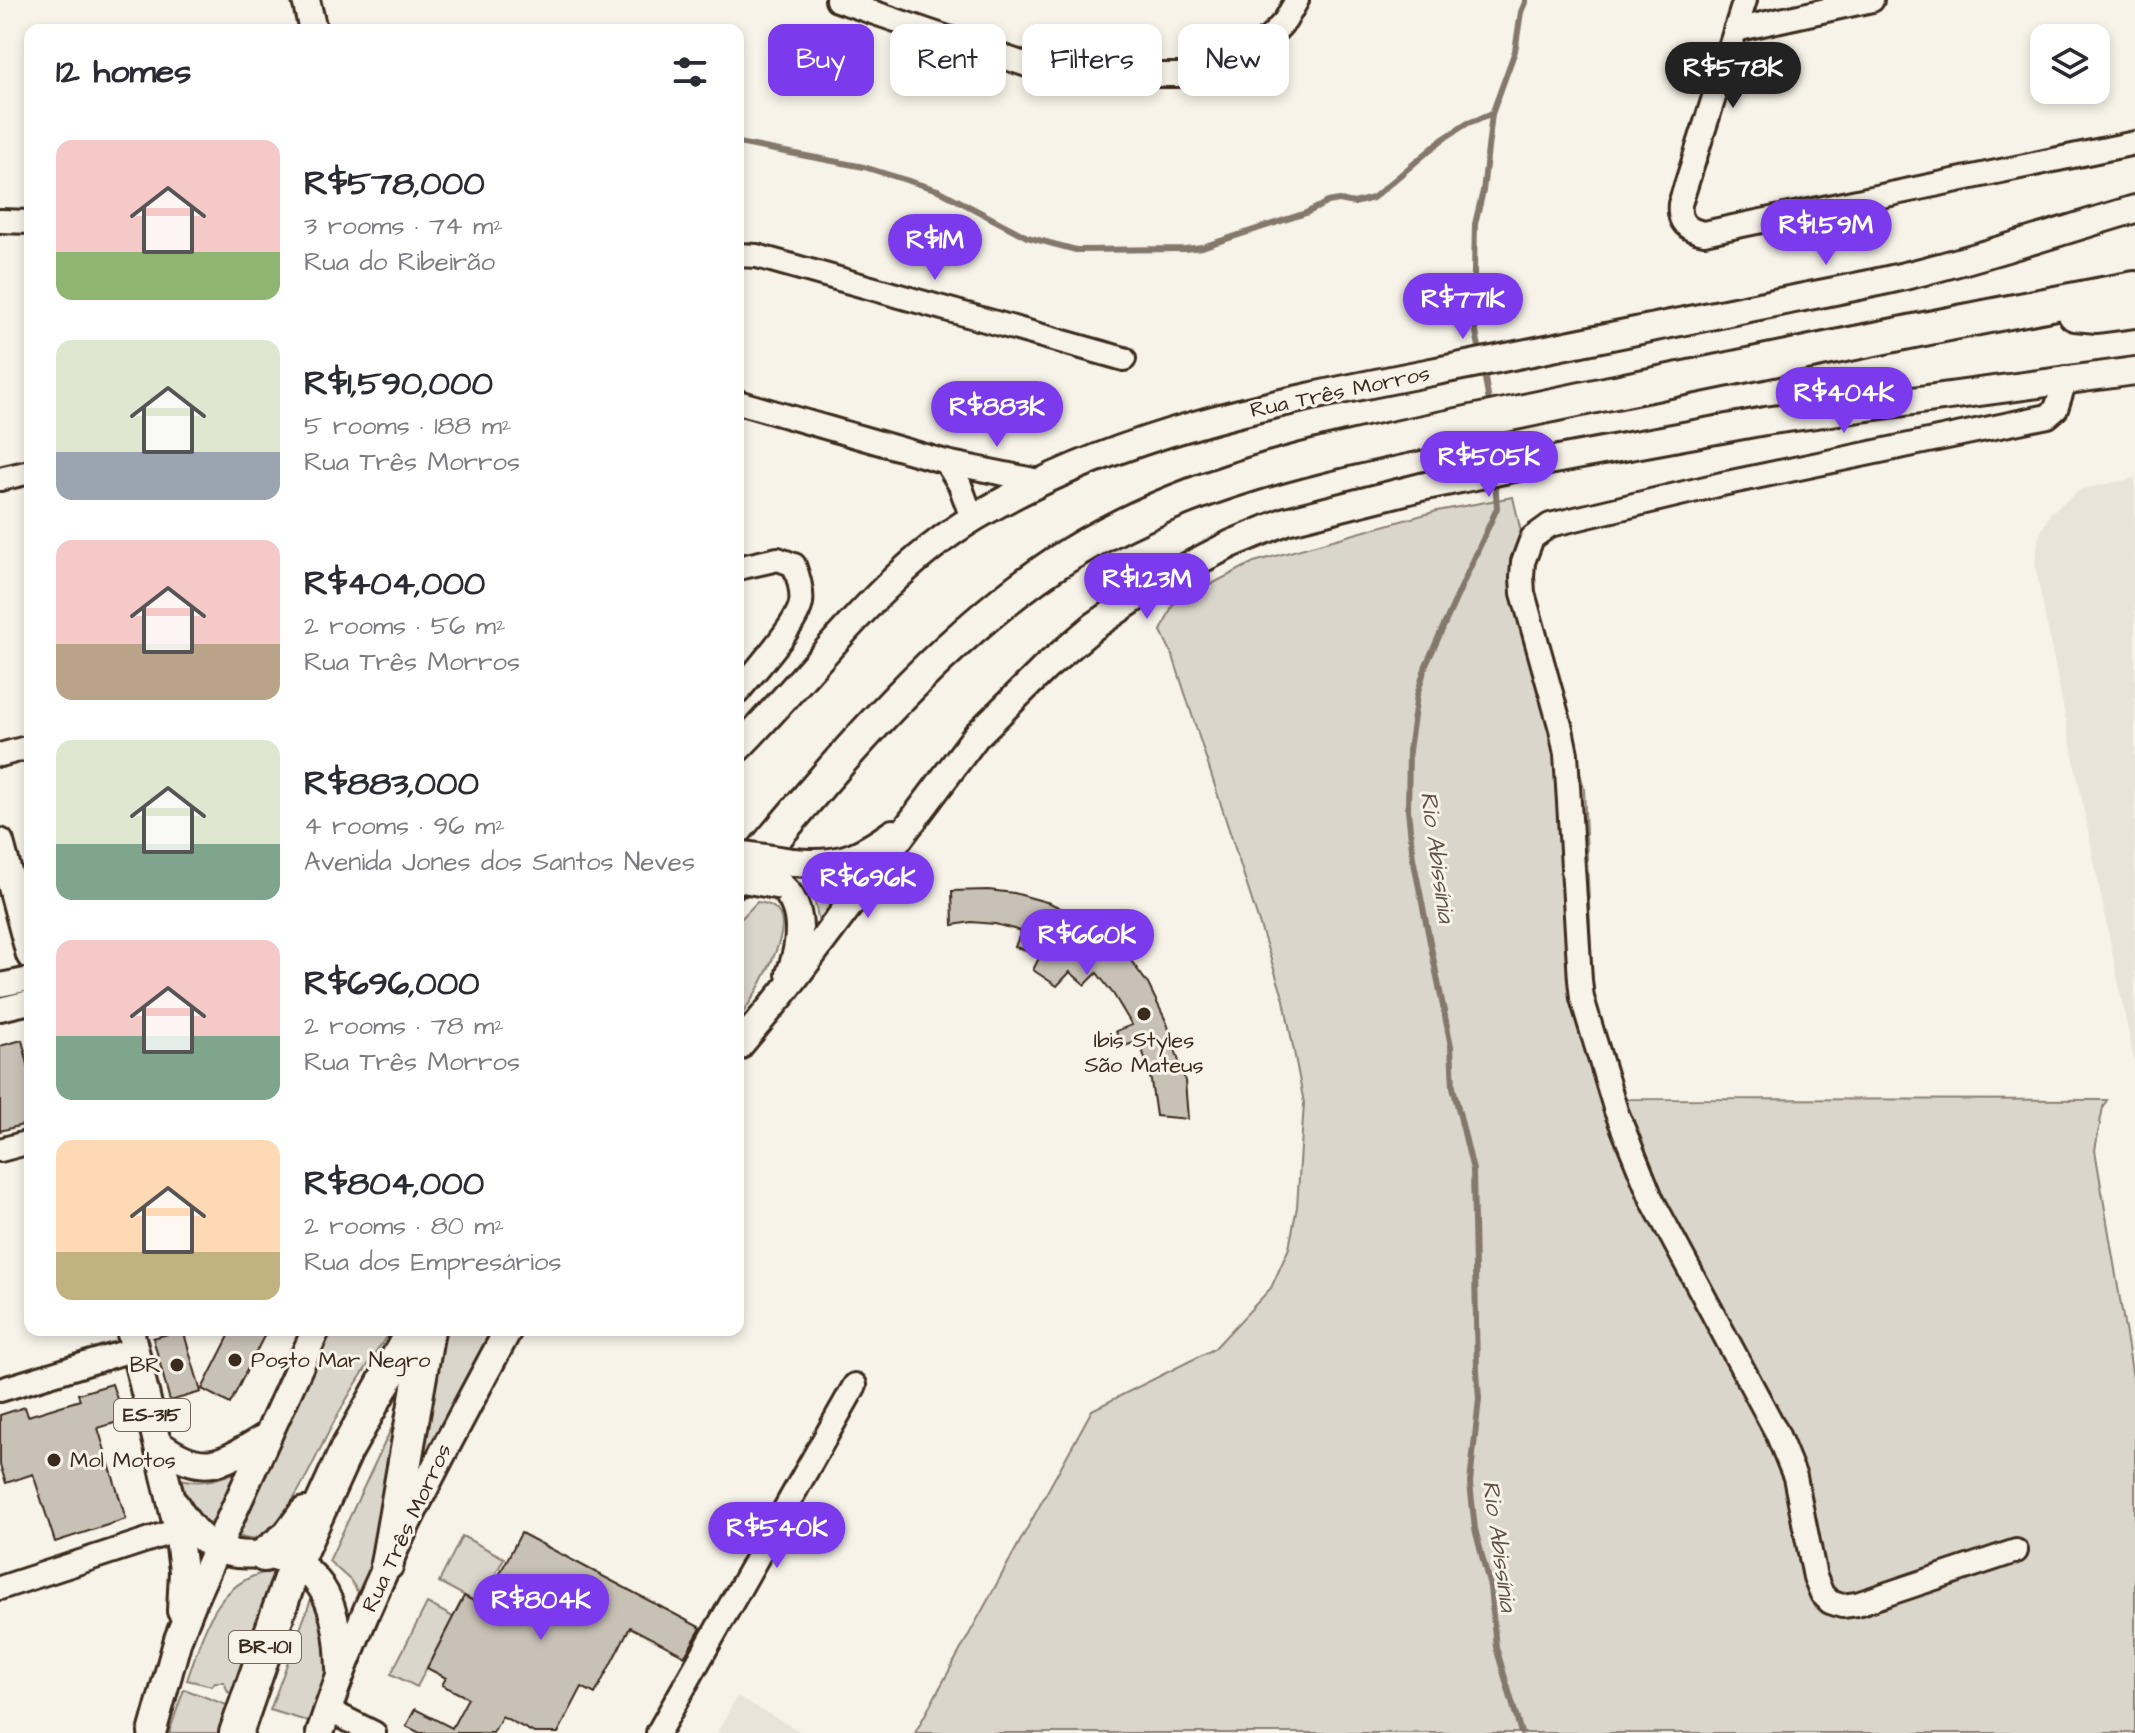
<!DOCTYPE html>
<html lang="en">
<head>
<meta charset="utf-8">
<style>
	:root { --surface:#fff; --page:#f7f7f7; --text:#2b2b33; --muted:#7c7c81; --accent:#7c3aed }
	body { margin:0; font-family:"Architects Daughter",sans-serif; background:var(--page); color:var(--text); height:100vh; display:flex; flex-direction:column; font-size:30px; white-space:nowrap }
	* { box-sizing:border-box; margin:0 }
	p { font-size:26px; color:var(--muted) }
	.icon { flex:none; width:44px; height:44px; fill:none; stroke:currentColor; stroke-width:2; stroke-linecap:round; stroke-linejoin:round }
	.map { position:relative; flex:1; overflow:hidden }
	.details { position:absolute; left:24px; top:24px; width:720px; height:1312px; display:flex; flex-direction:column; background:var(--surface); border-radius:16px; box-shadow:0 4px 12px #0003 }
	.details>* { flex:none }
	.hud { position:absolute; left:768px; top:24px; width:760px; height:72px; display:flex; gap:16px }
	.tools { position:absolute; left:2030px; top:24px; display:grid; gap:16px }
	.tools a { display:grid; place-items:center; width:80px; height:80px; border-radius:16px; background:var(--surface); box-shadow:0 4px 12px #0003; font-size:40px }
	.price { position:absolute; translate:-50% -68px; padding:0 18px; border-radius:28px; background:var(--accent); color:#fff; font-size:26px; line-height:52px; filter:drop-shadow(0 2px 4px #0008) }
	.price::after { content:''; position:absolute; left:50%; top:48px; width:24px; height:18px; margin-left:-12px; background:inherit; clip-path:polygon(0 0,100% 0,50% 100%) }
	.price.active { background:#222; color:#fff }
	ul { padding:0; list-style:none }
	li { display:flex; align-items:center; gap:24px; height:200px; padding:0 32px }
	li span { display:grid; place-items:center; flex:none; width:224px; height:160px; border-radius:16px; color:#555 }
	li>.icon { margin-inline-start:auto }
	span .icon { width:96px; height:96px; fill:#fffc; stroke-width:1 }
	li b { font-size:34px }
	h2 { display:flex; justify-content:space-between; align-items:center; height:96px; padding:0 32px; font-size:34px }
	.tag { padding:0 28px; border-radius:16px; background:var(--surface); box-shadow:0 4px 12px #0003; font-size:28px; line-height:72px }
	.tag.active { background:var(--accent); color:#fff }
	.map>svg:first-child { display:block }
</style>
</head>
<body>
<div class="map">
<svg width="2135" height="1733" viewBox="0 0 2135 1733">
	<rect width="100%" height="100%" fill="#f7f3e8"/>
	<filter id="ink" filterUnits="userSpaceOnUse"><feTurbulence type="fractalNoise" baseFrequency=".0125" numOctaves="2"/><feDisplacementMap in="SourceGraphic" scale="16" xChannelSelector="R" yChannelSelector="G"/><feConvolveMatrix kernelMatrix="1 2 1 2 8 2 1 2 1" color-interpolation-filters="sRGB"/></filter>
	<g filter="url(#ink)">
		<g fill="#e9e4d9">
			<path d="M 2135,478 L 2135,1066 L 2035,565 L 2038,539 L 2050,513 L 2082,489 Z"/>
			<path d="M 737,1696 L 803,1733 L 717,1733 Z"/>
		</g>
		<g fill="#dbd6cb" stroke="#8b8074" stroke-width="2">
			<path d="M 1513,497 L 1552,668 L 1584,788 L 1593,995 L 1620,1099 L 2107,1100 L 2103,1107 L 2095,1150 L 2135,1389 L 2135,1733 L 915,1733 L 1092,1410 L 1214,1349 L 1271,1288 L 1289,1248 L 1297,1207 L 1304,1103 L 1284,1000 L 1173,656 L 1161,631 L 1173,604 L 1254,562 L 1437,511 Z"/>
			<path d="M 855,881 L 819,923 L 814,897 L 804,884 L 831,887 Z"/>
			<path d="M 757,902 C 767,903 778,907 781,918 C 788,941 752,1001 738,1020 L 738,922 Z"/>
			<path d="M 329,1330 L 390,1330 C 372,1360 351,1389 335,1420 C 312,1462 297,1507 260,1539 L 232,1536 L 285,1417 Z"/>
			<path d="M 442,1330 L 494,1330 L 448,1413 L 404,1504 Z"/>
			<path d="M 425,1357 L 365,1603 L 350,1580 L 329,1561 Z"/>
			<path d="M 236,1472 L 212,1535 L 190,1517 L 176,1477 C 197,1486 216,1480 236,1472 Z"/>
			<path d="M 462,1536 L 504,1558 L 480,1604 L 439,1582 Z"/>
			<path d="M 268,1572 L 280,1574 L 238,1696 L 228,1692 L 224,1682 L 215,1682 L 212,1686 L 187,1680 C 203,1635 214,1582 268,1572 Z"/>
			<path d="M 313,1594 L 331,1651 L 310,1722 L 270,1710 Z"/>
			<path d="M 427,1603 L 453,1617 L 417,1687 L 391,1674 Z"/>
			<path d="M 184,1689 L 232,1707 L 223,1733 L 169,1733 Z"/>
		</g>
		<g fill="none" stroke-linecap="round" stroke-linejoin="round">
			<g stroke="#84786c" stroke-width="6">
				<path d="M 738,143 L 864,167 L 938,190 L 1027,237 L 1076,250 L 1185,249 L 1202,247 L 1306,213 L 1328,202 L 1339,200 L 1354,203 L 1373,198 L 1443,139 L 1468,123 L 1492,114"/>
				<path d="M 1481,357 L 1473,317 L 1475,224 L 1483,191 L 1492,114 L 1515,51 L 1521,12 L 1526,0"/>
				<path d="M 1483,367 L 1490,408"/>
				<path d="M 1491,427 L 1494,463"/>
				<path d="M 1495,479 L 1497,508 L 1426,665 L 1417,695 L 1409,750 L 1408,810 L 1413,858 L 1451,1046 L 1453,1087 L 1473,1170 L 1477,1371 L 1479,1399 L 1470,1483 L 1475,1529 L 1490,1587 L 1496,1647 L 1521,1733"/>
			</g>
		</g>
		<g fill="#c8c1b6" stroke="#3b2a1e" stroke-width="2">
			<path d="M 988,890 L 1014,893 L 1050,903 L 1073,914 L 1104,934 L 1129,958 L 1148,984 L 1167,1023 L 1185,1081 L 1188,1119 L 1156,1116 L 1151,1081 L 1140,1041 L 1121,1047 L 1116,1031 L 1132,1025 L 1114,995 L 1097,973 L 1085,985 L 1070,972 L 1057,986 L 1033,970 L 1041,954 L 1015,947 L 1021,931 L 995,924 L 971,922 L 953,925 L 952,891 Z"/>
			<path d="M 22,1040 L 30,1072 L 30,1123 L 0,1131 L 0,1046 Z"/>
			<path d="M 183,1330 L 201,1392 L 170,1401 L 153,1338 Z"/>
			<path d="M 232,1330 L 267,1330 L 230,1404 L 202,1389 Z"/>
			<path d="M 112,1384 L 124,1420 L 98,1428 L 126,1519 L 55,1542 L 33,1474 L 6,1483 L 0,1465 L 0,1415 L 25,1407 L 28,1416 L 80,1400 L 78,1394 Z"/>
			<path d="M 521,1533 L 701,1628 L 685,1656 L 630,1627 L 595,1694 L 582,1687 L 558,1733 L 534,1733 L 502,1716 L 493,1733 L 420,1733 L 406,1726 L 415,1709 L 452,1728 L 468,1698 L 442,1685 L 446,1678 L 427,1668 L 464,1596 L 483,1606 Z"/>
		</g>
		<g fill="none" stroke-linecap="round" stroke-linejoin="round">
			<g stroke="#3b2a1e" stroke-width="28">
				<g id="minor">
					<path d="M 837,0 L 1030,66 L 1078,75 L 1182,75 L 1234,61 L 1269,38 L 1285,21 L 1297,0"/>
					<path d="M 1745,0 L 1680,204 C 1678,222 1687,230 1704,233 L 2135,143"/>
					<path d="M 1735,30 L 1872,0"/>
					<path d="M 0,221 L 30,222"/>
					<path d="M 738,255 L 757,256 L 1124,359"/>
					<path d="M 738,402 L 946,462 L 1039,481"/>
					<path d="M 946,462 L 960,485 L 972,518"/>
					<path d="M 0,479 L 30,472"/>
					<path d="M 738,568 L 778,559 L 794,565 C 798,576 803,591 801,603 C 798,624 753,673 738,692"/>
					<path d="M 0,755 L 30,747"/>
					<path d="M 0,985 L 30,979"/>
					<path d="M 0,1009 L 30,1002"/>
					<path d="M 0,1150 L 30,1142"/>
					<path d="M 0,1390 L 135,1349"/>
					<path d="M 2016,1551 L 1857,1604 L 1842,1606 L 1830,1602 L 1822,1594 L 1815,1577 L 1795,1477 L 1777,1433 L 1652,1200 L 1616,1111 L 1582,998 L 1580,980 L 1566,754 L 1561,729 L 1523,593 L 1522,577 L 1523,562 L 1532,538 L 1550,525 L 1722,484 L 2048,416 L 2056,409 L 2066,378"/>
					<path d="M 0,1588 L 178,1530"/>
					<path d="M 328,1710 L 374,1733"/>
					<path d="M 658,1733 L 855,1385"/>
				</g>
			</g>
			<g stroke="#3b2a1e" stroke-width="32">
				<g id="major">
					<path d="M 306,0 L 313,30"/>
					<path d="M 738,748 C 816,670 879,575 975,517 C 1138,419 1328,394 1512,356 C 1602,337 1693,319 1784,301 C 1827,292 1870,285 1913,274 C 1987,256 2061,231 2135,209"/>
					<path d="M 0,842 L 30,955"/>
					<path d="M 793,862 C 838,866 857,859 893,833"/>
					<path d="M 781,886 C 806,908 801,945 790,974"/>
					<path d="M 738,1047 L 784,992 L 976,736 L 1046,667 L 1093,627 L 1161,580 L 1231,544 L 1286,521 L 1421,487 L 1548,461 L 1765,421 L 2135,371"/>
					<path d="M 130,1330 L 178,1530 L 183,1571 L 181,1611"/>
					<path d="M 159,1444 C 205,1478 223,1463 267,1436"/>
					<path d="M 175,1504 C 185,1521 198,1538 216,1548 C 230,1556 249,1554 264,1555 C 327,1560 339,1616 340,1669"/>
					<path d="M 152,1733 L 178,1639 L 196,1594 L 316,1330"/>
					<path d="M 320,1733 C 366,1592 438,1460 508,1330"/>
				</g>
			</g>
			<g stroke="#3b2a1e" stroke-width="38">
				<g id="highway">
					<path d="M 2075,314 L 2097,316 L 2135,311"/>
					<path d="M 740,879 C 834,766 945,632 1070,554 C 1185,483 1317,454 1448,427 C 1502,416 1556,404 1610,393 C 1785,358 1960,320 2135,288"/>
					<path d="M 264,1555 L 289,1536 L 305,1514"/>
					<path d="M 387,1564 L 428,1330"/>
					<path d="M 236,1733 L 296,1561 L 346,1451 L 413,1330"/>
				</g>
			</g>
			<use href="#minor" stroke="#f7f3e8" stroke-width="22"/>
			<use href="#major" stroke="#f7f3e8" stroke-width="26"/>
			<use href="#highway" stroke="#f7f3e8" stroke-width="32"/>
			<g stroke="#3b2a1e" stroke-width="32" stroke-linecap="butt">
				<g id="major-bridge">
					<path d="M 738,854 L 793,862"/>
					<path d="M 738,878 L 781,886"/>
				</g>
			</g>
			<use href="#major-bridge" stroke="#f7f3e8" stroke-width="26"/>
		</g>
	</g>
	<g fill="#3b2a1e" stroke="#f7f3e8" stroke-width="3">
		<circle cx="1144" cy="1014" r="8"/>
		<circle cx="235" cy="1360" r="8"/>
		<circle cx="177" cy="1365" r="8"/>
		<circle cx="54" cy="1460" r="8"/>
	</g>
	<g text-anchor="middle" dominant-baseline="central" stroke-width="6" stroke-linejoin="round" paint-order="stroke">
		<g fill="#f7f3e8" stroke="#73665b" stroke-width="2">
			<rect x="114" y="1399" width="76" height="32" rx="6"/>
			<rect x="229" y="1631" width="72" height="32" rx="6"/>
		</g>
		<g font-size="20" font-weight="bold" fill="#3b2a1e">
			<text x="152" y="1415">ES-315</text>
			<text x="265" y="1647">BR-101</text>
		</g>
		<g font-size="22" fill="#3b2a1e" stroke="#f7f3e8">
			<text transform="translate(1340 392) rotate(-12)">Rua Três Morros</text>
			<text transform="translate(407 1528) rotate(-65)">Rua Três Morros</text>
		</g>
		<g font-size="22" fill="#3b2a1e" stroke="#f7f3e8" text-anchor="start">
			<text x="1144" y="1040" text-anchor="middle">Ibis Styles<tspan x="1144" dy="25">São Mateus</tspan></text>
			<text x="251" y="1360">Posto Mar Negro</text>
			<text x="161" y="1365" text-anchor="end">BR</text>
			<text x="70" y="1460">Mol Motos</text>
		</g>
		<g font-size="24" font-style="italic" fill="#5f5145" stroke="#f7f3e8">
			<text transform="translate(1437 857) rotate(82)">Rio Abissínia</text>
			<text transform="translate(1499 1546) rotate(82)">Rio Abissínia</text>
		</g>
	</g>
</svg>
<div class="tools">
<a><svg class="icon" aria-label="layers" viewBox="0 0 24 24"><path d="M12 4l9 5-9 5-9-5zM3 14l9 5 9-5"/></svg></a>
</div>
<b class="price active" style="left:1733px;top:110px">R$578K</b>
<b class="price" style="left:1826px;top:267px">R$1.59M</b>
<b class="price" style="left:935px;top:282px">R$1M</b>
<b class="price" style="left:1463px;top:341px">R$771K</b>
<b class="price" style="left:1844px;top:435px">R$404K</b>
<b class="price" style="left:997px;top:449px">R$883K</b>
<b class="price" style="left:1489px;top:499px">R$505K</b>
<b class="price" style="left:1147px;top:621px">R$1.23M</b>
<b class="price" style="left:868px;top:920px">R$696K</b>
<b class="price" style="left:1087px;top:977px">R$660K</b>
<b class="price" style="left:777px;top:1570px">R$540K</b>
<b class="price" style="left:541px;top:1642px">R$804K</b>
<div class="hud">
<a class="tag active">Buy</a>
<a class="tag">Rent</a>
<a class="tag">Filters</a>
<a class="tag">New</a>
</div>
<section class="details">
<h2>12 homes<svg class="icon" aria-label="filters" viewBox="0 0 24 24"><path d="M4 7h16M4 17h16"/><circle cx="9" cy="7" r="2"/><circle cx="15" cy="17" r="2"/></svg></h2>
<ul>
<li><span style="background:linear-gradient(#f6c9c9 70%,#8fb573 0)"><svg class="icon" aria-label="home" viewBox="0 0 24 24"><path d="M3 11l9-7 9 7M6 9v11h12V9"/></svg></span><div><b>R$578,000</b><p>3 rooms · 74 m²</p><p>Rua do Ribeirão</p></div></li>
<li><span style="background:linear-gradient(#dfe7d0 70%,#9aa5b1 0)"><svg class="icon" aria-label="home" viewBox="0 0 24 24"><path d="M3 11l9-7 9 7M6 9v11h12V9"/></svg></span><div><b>R$1,590,000</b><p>5 rooms · 188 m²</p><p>Rua Três Morros</p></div></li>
<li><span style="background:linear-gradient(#f6c9c9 65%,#b9a48a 0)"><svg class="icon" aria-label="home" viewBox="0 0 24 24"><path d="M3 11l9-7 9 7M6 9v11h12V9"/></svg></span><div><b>R$404,000</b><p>2 rooms · 56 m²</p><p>Rua Três Morros</p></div></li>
<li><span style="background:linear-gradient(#dfe7d0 65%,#7fa58c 0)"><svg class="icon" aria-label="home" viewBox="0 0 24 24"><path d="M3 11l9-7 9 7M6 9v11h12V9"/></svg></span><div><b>R$883,000</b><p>4 rooms · 96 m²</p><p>Avenida Jones dos Santos Neves</p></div></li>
<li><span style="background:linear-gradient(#f6c9c9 60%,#7fa58c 0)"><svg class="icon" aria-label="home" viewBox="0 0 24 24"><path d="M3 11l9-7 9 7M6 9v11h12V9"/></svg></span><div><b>R$696,000</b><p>2 rooms · 78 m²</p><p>Rua Três Morros</p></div></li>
<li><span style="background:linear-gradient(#ffd9b3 70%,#c2b280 0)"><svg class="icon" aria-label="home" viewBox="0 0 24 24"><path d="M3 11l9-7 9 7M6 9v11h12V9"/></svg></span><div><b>R$804,000</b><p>2 rooms · 80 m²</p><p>Rua dos Empresários</p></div></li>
</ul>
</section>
</div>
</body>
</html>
